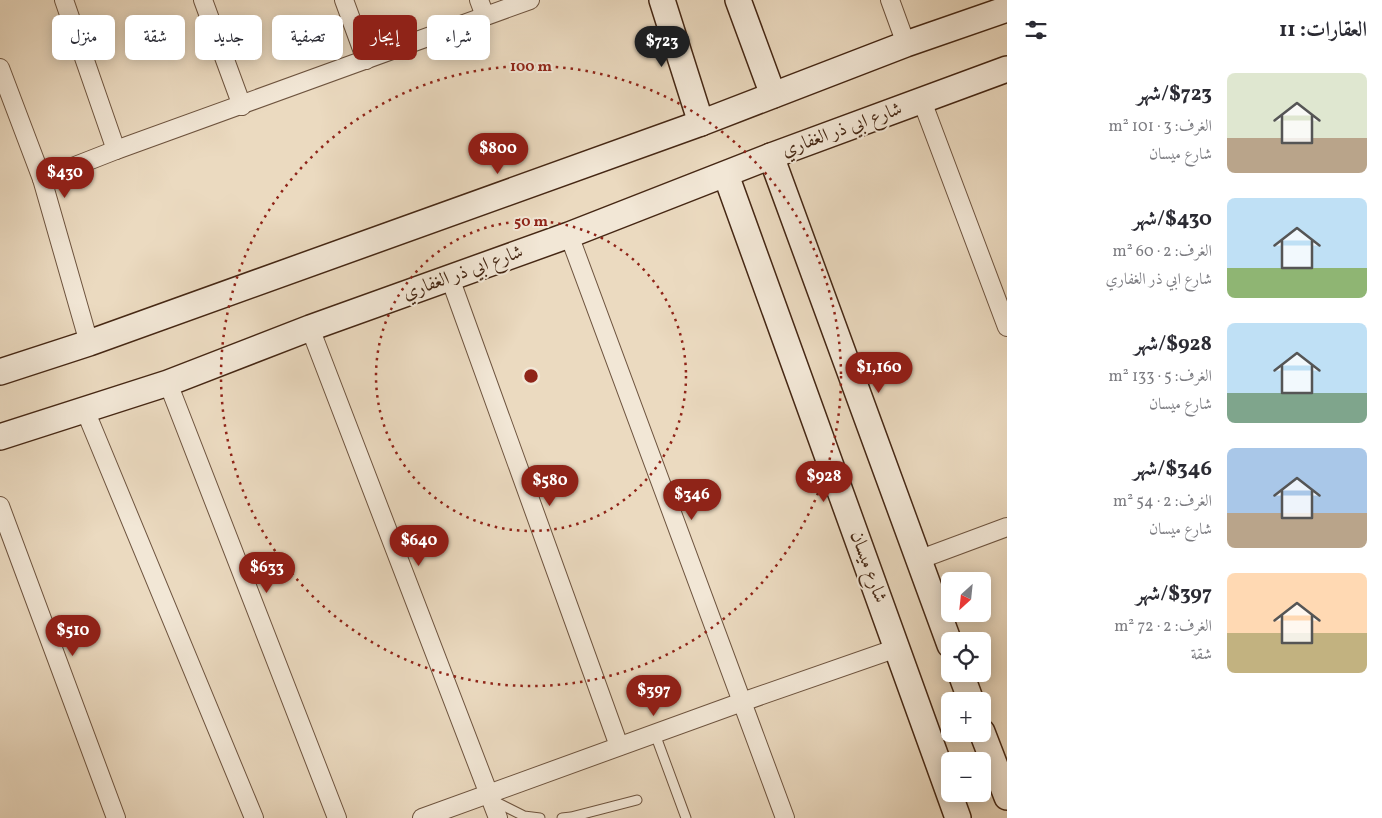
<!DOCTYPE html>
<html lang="ar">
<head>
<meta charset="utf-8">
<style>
	:root { --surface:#fff; --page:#f7f7f7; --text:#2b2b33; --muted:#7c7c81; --accent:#8f2418 }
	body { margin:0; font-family:Vollkorn,Amiri,serif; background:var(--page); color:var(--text); direction:rtl; height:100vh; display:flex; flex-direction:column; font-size:19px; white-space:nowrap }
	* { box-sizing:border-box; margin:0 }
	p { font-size:16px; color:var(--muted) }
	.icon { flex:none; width:28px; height:28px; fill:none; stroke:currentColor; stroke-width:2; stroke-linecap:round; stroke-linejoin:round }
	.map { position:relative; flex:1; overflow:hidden; direction:ltr }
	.sheet { display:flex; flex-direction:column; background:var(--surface); width:375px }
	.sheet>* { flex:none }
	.guide { position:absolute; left:15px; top:15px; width:475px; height:45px; direction:rtl; display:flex; gap:10px }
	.needle { width:32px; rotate:207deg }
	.fabs { position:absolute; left:941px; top:572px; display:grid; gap:10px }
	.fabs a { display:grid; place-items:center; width:50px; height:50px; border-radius:8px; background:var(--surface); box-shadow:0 2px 12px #0003; font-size:25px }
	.price { position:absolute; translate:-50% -42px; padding:0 11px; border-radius:18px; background:var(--accent); color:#fff; font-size:16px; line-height:32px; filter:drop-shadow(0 1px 2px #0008) }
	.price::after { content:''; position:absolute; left:50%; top:30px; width:15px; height:11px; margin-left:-8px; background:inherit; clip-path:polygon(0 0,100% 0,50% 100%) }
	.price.active { background:#222; color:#fff }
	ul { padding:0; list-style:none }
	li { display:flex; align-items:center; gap:15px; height:125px; padding:0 15px }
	li span { display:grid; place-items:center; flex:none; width:140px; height:100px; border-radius:8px; color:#555 }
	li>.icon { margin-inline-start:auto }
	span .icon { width:60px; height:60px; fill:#fffc; stroke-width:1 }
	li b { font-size:21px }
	h2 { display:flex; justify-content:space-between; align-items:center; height:60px; padding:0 15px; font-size:21px }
	.tag { padding:0 18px; border-radius:8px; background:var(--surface); box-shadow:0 2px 12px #0003; font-size:18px; line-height:45px }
	.tag.active { background:var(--accent); color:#fff }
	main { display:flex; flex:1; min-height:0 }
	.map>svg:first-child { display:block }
</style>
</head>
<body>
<main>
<section class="sheet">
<h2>العقارات: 11<svg class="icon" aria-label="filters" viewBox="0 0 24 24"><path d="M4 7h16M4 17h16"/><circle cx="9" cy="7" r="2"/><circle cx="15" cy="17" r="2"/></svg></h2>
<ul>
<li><span style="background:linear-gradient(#dfe7d0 65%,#b9a48a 0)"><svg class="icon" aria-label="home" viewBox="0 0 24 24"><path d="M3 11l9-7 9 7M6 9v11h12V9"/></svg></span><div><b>$723/شهر</b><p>الغرف: 3 · 101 m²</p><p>شارع ميسان</p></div></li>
<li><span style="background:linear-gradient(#bfe0f5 70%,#8fb573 0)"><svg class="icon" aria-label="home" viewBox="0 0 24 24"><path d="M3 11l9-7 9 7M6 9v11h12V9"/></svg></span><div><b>$430/شهر</b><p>الغرف: 2 · 60 m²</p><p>شارع ابي ذر الغفاري</p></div></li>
<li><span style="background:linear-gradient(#bfe0f5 70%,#7fa58c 0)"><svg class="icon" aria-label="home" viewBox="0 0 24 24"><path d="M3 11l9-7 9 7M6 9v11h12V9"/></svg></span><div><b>$928/شهر</b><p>الغرف: 5 · 133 m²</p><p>شارع ميسان</p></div></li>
<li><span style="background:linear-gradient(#a9c7e8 65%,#b9a48a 0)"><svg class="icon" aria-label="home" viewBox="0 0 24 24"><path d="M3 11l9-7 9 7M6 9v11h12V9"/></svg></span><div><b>$346/شهر</b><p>الغرف: 2 · 54 m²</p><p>شارع ميسان</p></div></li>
<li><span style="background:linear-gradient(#ffd9b3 60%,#c2b280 0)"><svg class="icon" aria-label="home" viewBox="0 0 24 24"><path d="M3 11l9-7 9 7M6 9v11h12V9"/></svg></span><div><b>$397/شهر</b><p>الغرف: 2 · 72 m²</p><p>شقة</p></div></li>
</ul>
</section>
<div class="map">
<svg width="1007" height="818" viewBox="0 0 1007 818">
	<rect width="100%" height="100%" fill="#ebdac0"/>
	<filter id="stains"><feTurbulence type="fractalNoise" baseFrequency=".004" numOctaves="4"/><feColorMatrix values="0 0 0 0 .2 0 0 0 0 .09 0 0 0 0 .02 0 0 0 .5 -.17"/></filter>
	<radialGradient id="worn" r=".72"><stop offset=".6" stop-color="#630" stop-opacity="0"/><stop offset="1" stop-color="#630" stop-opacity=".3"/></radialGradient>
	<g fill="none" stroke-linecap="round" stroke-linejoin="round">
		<g stroke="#6e543f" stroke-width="11">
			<g id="lane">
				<path d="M 655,734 L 686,818"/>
				<path d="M 492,800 L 524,816 L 540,818"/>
				<path d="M 562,818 L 571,817 L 637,800"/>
			</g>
		</g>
		<g stroke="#6e543f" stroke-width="20">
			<g id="street">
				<path d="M 64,0 L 116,150"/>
				<path d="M 203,0 L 242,106"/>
				<path d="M 344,0 L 366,60"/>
				<path d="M 479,0 L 485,16"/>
				<path d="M 890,0 L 906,44"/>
				<path d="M 0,68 L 42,179 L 89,343"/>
				<path d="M 922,101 L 1007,327"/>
				<path d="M 42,179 L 116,150 L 530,0"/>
				<path d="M 569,235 L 785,818"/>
				<path d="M 450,278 L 619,746"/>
				<path d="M 310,328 L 498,818"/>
				<path d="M 168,383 L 337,818"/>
				<path d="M 85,410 L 254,818"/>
				<path d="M 0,506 L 116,818"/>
				<path d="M 918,560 L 1007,527"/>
				<path d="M 422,818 L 742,702 L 897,648"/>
			</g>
		</g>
		<g stroke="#452714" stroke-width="28">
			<g id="secondary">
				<path d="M 662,0 L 701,123"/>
				<path d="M 738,0 L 773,95"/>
				<path d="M 771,156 L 950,645"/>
				<path d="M 726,175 L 958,818"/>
				<path d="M 0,372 L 89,343 L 701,123 L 906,44 L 1007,9"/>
				<path d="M 0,437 L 168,383 L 310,328 L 569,235 L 771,156 L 1007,69"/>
				<path d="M 961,674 L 971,701"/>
				<path d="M 982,732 L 1007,797"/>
			</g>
		</g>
		<use href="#lane" stroke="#f2e7d6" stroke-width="9"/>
		<use href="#street" stroke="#f2e7d6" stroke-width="18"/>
		<use href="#secondary" stroke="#f2e7d6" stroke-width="25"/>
	</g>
	<g fill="none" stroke="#8f2418" stroke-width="2.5" stroke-dasharray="2.5 5">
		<circle cx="531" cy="376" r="155"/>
		<circle cx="531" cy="376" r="310"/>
	</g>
	<g text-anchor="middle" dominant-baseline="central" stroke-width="4" stroke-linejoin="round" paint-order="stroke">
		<g font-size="19" fill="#452714" stroke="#f2e7d6">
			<text transform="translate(842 130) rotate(-20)">شارع ابي ذر الغفاري</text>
			<text transform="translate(463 273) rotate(-20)">شارع ابي ذر الغفاري</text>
			<text transform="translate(868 567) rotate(70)">شارع ميسان</text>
		</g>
	</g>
	<circle cx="531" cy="376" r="8" fill="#8f2418" stroke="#f2e7d6" stroke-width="2.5"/>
	<g font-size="15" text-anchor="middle" font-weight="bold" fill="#8f2418" stroke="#f2e7d6" stroke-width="4" stroke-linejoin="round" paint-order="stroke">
		<text x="531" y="71">100 m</text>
		<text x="531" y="226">50 m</text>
	</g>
	<rect width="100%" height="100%" filter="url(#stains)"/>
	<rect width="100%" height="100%" fill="url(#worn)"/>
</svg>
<div class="fabs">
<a><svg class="needle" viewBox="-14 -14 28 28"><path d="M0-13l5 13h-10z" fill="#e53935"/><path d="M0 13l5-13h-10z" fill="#7c7c81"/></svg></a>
<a><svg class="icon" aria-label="locate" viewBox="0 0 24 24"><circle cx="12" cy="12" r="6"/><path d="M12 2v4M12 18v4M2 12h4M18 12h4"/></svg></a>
<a>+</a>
<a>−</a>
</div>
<b class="price active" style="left:662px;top:68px">$723</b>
<b class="price" style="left:498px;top:175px">$800</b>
<b class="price" style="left:65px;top:199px">$430</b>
<b class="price" style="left:879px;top:394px">$1,160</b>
<b class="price" style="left:824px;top:503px">$928</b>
<b class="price" style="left:550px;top:507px">$580</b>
<b class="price" style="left:692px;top:521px">$346</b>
<b class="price" style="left:419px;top:567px">$640</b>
<b class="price" style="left:267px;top:594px">$633</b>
<b class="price" style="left:73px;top:657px">$510</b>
<b class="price" style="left:654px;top:717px">$397</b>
<div class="guide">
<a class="tag">شراء</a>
<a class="tag active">إيجار</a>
<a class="tag">تصفية</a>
<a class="tag">جديد</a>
<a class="tag">شقة</a>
<a class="tag">منزل</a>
</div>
</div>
</main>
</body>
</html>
